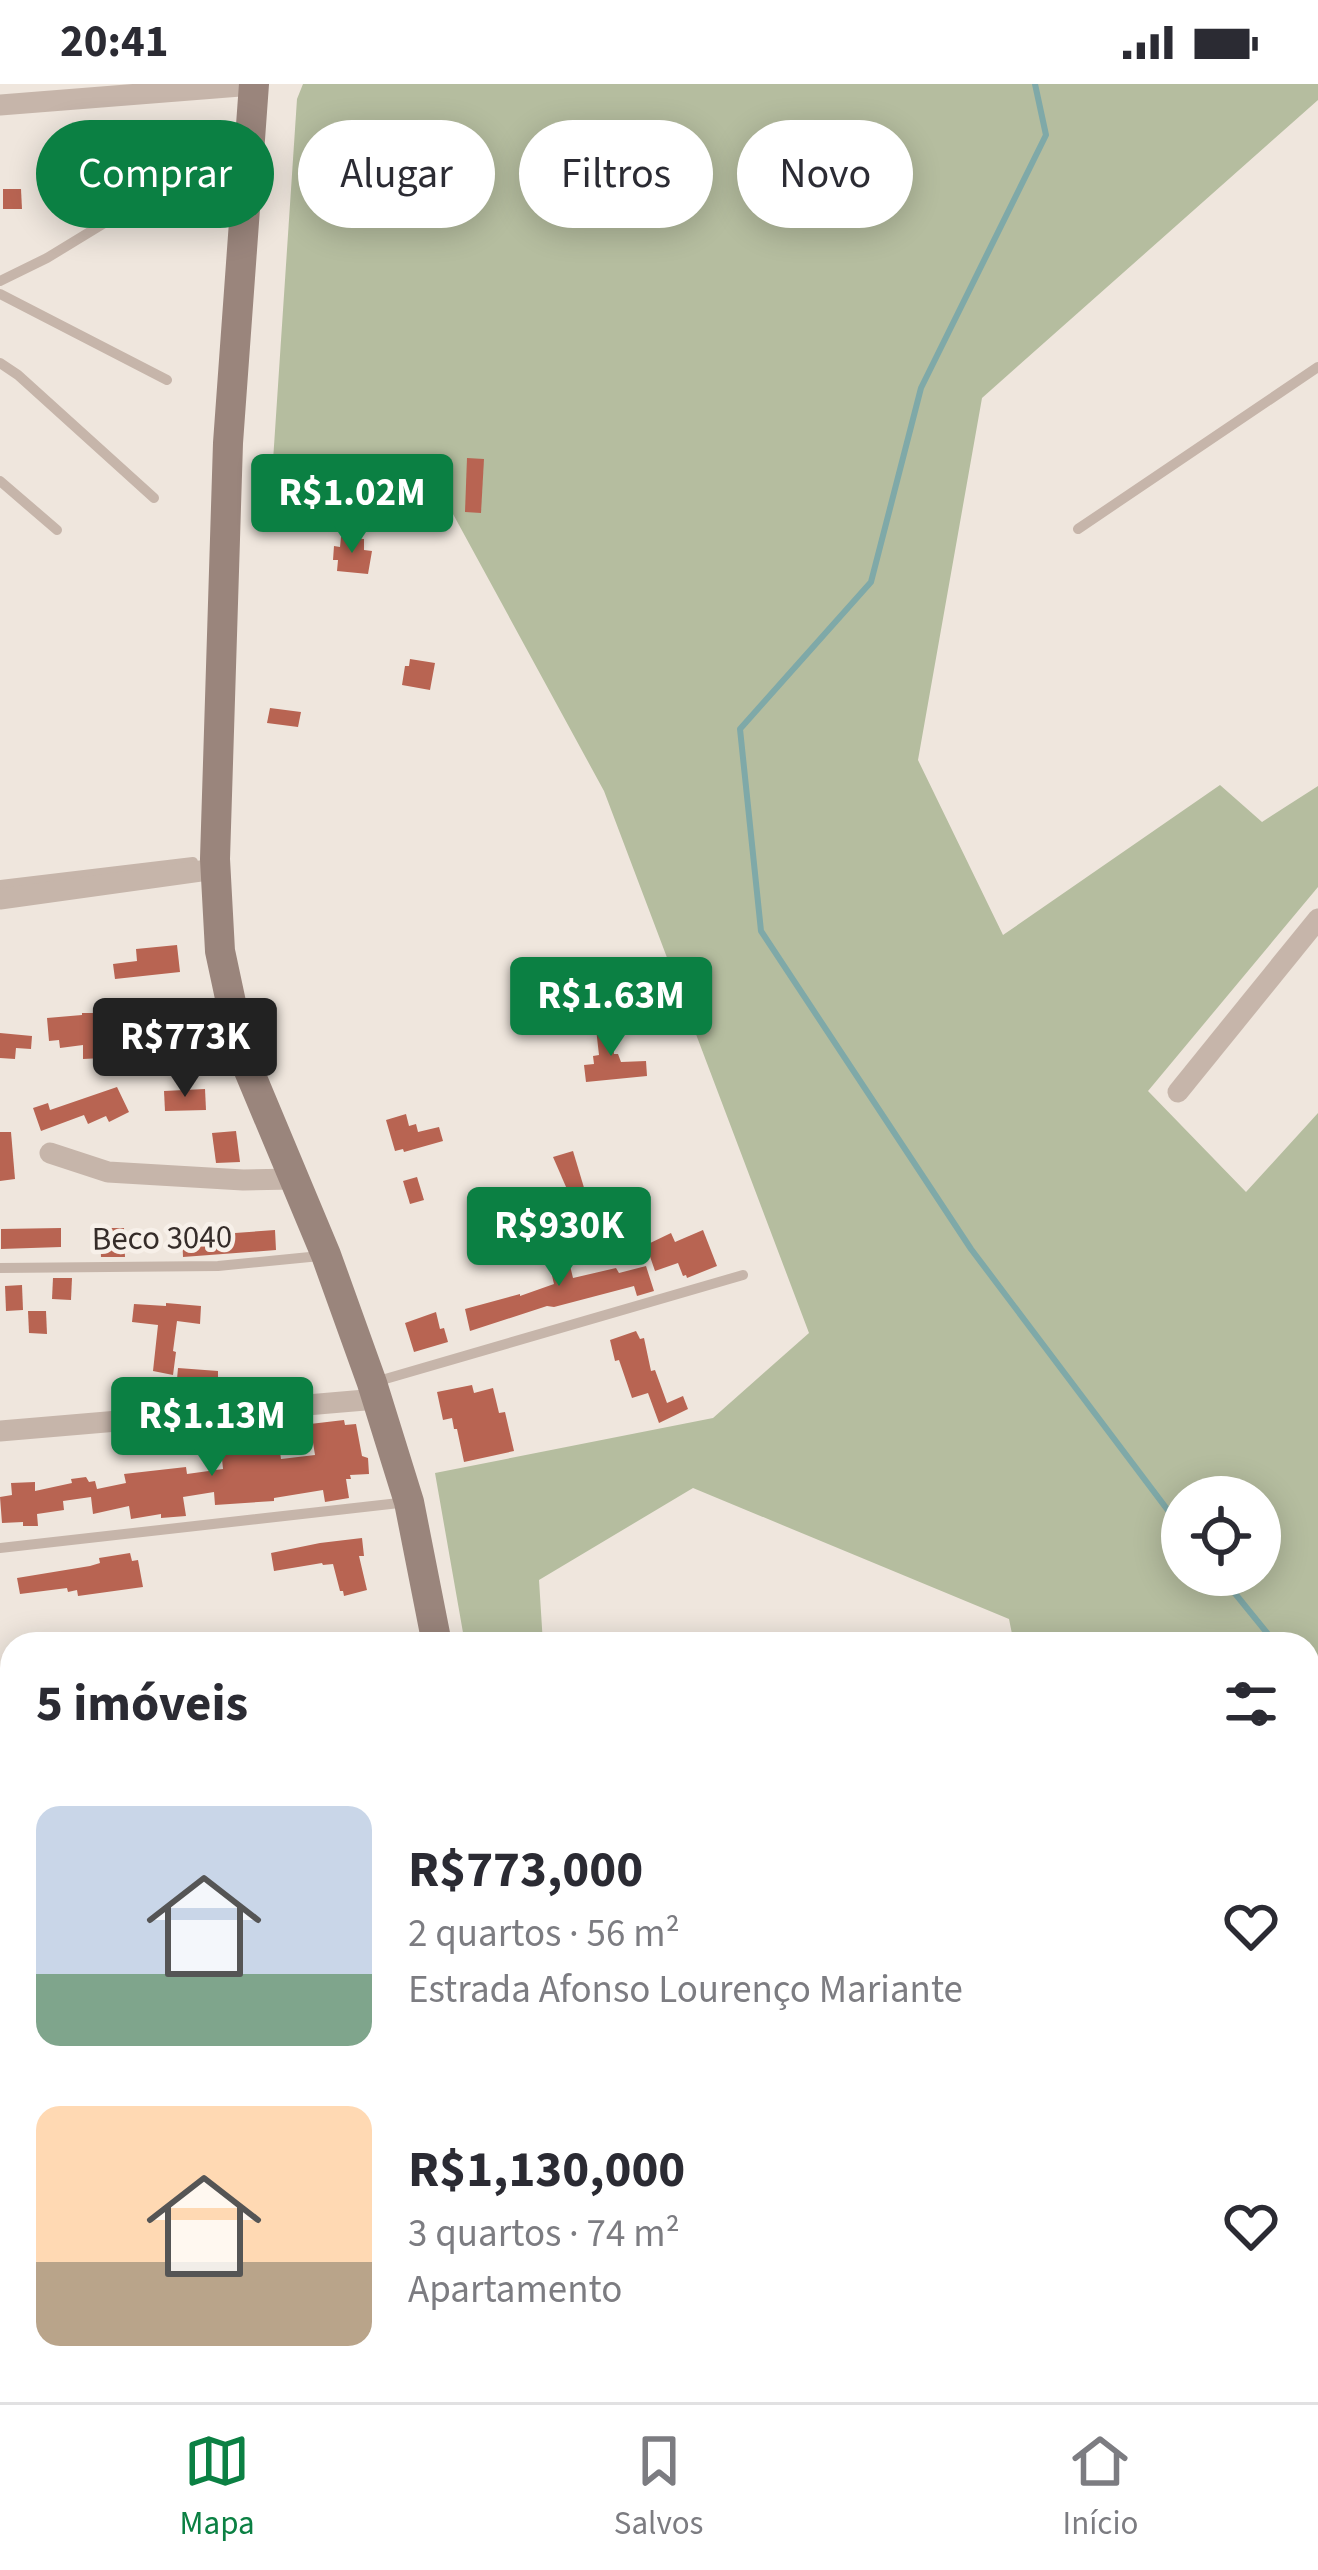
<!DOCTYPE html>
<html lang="pt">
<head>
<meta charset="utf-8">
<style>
	:root { --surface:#fff; --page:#f2f2f3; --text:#2b2b33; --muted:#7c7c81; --line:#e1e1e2; --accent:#0b8043 }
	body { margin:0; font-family:"Source Sans 3",sans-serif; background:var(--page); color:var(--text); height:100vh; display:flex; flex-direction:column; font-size:45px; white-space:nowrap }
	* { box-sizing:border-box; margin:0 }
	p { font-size:39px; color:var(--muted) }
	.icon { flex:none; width:66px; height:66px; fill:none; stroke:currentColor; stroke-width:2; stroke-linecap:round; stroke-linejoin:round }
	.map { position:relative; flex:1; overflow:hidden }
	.sheet { position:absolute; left:0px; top:1548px; width:1320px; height:771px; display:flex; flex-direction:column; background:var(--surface); border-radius:36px 36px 0 0; box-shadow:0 6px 30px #0003 }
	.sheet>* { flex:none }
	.guide { position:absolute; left:36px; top:36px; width:1248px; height:108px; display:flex; gap:24px }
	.buttons { position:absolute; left:1161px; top:1392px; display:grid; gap:24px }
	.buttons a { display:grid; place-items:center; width:120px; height:120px; border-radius:50%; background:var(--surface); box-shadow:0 6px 30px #0003; font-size:60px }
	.price { position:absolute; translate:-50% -102px; padding:0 27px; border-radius:12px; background:var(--accent); color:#fff; font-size:39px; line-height:78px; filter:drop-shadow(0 3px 6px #0008) }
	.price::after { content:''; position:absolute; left:50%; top:72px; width:36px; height:27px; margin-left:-18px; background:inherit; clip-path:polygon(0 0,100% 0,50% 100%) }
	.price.current { background:#222; color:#fff }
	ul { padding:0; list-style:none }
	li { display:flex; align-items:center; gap:36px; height:300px; padding:0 36px }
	li span { display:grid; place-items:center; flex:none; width:336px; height:240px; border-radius:24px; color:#555 }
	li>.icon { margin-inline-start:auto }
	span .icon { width:144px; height:144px; fill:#fffc; stroke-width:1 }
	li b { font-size:51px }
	h2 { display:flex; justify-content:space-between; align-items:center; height:144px; padding:0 36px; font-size:51px }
	.pill { padding:0 42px; border-radius:54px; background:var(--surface); box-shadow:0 6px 30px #0003; font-size:42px; line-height:108px }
	.pill.current { background:var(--accent); color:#fff }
	.status { display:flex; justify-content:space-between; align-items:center; height:84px; padding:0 60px; background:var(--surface); direction:ltr }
	.status svg { height:33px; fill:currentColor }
	.menu { display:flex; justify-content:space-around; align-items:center; height:168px; border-top:3px solid var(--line); background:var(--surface); font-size:33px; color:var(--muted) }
	.menu a { display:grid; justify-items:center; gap:6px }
	.menu .current { color:var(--accent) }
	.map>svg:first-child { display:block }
</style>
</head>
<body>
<div class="status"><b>20:41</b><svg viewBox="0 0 49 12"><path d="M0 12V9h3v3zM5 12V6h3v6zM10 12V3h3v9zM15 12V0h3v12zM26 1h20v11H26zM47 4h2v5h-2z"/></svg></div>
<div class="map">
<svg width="1318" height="2318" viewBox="0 0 1318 2318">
	<rect width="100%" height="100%" fill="#efe6dd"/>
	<path fill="#b5bd9f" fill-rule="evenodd" d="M 303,0 L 1318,0 L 1318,16 L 982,314 L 918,676 L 1003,851 L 1220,701 L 1262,738 L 1318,702 L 1318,803 L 1148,1007 L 1246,1108 L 1318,1029 L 1318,2002 L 1308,2001 L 1308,1560 L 1014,1560 L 1009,1535 L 693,1404 L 539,1496 L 543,1560 L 465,1560 L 435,1389 L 713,1334 L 809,1249 L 604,707 L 447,419 L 272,392 L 297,15 ZM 1182,1413 L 1260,1413 L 1260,1491 L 1182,1491 Z"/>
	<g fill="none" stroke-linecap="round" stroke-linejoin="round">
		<g stroke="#7fa9a8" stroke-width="6">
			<path d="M 1035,0 L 1046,51 L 921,304 L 871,498 L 740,645 L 761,847 L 971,1165 L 1182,1445"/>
			<path d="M 1220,1491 L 1276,1560"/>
			<path d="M 1308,1599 L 1318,1611"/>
		</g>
	</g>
	<g fill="#b86452">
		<path d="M 3,105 L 21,105 L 22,125 L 3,125 Z"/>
		<path d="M 467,374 L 484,375 L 481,429 L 465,428 Z"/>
		<path d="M 362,378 L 387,380 L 385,397 L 361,394 Z"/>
		<path d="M 341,453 L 364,455 L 364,466 L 372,467 L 368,490 L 337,487 L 338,476 L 333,476 L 334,462 L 340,463 Z"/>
		<path d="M 410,575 L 435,579 L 430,606 L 402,601 L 405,582 L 409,582 Z"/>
		<path d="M 270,624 L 301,628 L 298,643 L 267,639 Z"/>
		<path d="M 177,861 L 180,888 L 115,895 L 113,880 L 137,877 L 136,865 Z"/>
		<path d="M 82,929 L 102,929 L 103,974 L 83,975 L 83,961 L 60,964 L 59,956 L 49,957 L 47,934 L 82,931 Z"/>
		<path d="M 611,934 L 614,970 L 618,970 L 621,978 L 646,977 L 647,992 L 586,998 L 584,981 L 594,980 L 593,972 L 599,971 L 595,936 Z"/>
		<path d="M 0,949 L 32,952 L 31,965 L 16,964 L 15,975 L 0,974 Z"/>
		<path d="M 117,1003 L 129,1028 L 109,1038 L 106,1032 L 88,1040 L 84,1031 L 41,1047 L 33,1024 L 48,1019 L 50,1026 Z"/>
		<path d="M 205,1005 L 206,1026 L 165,1027 L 164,1007 Z"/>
		<path d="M 406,1030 L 409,1042 L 416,1040 L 418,1048 L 439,1043 L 443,1057 L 404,1068 L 403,1065 L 395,1067 L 386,1036 Z"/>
		<path d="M 236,1047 L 240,1078 L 216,1079 L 212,1049 Z"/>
		<path d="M 0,1048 L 11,1048 L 15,1095 L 0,1097 Z"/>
		<path d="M 573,1067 L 585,1107 L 570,1112 L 553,1073 Z"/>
		<path d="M 417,1093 L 424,1116 L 410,1120 L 403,1097 Z"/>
		<path d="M 609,1124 L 616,1144 L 592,1152 L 585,1131 Z"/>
		<path d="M 61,1144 L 61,1163 L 1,1165 L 1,1145 Z"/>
		<path d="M 100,1144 L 124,1144 L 125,1173 L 101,1173 Z"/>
		<path d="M 275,1146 L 276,1166 L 183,1173 L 182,1148 L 207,1148 L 207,1151 Z"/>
		<path d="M 703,1146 L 717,1182 L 687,1194 L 686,1191 L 683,1192 L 678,1179 L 655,1187 L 646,1161 L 671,1149 L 675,1158 Z"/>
		<path d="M 563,1153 L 573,1194 L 616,1184 L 619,1189 L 646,1182 L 654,1207 L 637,1212 L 634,1202 L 554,1223 L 547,1222 L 470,1247 L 465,1225 L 520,1210 L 520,1212 L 554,1200 L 544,1158 Z"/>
		<path d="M 53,1194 L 72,1194 L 71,1216 L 52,1215 Z"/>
		<path d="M 22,1201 L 23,1226 L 6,1227 L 5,1202 Z"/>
		<path d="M 166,1219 L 201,1222 L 200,1240 L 177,1237 L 173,1267 L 176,1268 L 173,1291 L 153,1287 L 158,1241 L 132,1238 L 134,1220 L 166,1222 Z"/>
		<path d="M 28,1227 L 46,1227 L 47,1250 L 29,1249 Z"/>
		<path d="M 436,1228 L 440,1245 L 444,1244 L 448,1258 L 414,1268 L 405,1239 Z"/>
		<path d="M 636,1247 L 640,1255 L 644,1254 L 651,1287 L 655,1286 L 667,1319 L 683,1312 L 688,1325 L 659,1339 L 648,1309 L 632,1314 L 619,1276 L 615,1277 L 610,1256 Z"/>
		<path d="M 178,1284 L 218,1287 L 218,1295 L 221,1295 L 220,1309 L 186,1309 L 186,1306 L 176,1306 Z"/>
		<path d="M 472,1301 L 474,1309 L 493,1304 L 499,1329 L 505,1328 L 514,1367 L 464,1378 L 457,1345 L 454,1345 L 452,1334 L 443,1336 L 437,1308 Z"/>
		<path d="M 344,1336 L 345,1341 L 356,1340 L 362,1372 L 368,1374 L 369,1390 L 350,1391 L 351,1395 L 346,1395 L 349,1414 L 325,1418 L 323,1406 L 274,1414 L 274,1417 L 215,1421 L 214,1408 L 183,1413 L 186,1432 L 161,1434 L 161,1430 L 131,1435 L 129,1422 L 93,1430 L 91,1413 L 63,1417 L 64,1426 L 37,1430 L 38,1442 L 23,1442 L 23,1438 L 2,1439 L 0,1413 L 12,1411 L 11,1399 L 35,1398 L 35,1407 L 72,1399 L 71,1395 L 86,1393 L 89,1398 L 95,1397 L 97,1405 L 126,1399 L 124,1390 L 186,1383 L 187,1390 L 223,1385 L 220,1355 L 252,1353 L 252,1350 L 262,1349 L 261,1340 L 276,1339 L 281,1375 L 315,1371 L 310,1340 Z"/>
		<path d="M 362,1454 L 364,1472 L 359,1472 L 367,1506 L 344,1512 L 343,1507 L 340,1507 L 333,1480 L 323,1481 L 322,1479 L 274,1487 L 271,1469 L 320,1459 Z"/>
		<path d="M 130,1469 L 132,1477 L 138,1476 L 143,1503 L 78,1512 L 77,1506 L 68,1508 L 67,1504 L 20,1510 L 17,1494 L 90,1482 L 100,1479 L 99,1474 Z"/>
	</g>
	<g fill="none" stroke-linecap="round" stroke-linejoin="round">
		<g stroke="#c6b5aa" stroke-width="10">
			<path d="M 0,197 L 47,174 L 129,124 L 201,120 L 241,123"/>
			<path d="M 0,210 L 167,296"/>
			<path d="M 0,279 L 18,291 L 154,414"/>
			<path d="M 0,397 L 57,446"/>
			<path d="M 1078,445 L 1318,283"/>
			<path d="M 0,801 L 193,778"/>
			<path d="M 0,1184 L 218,1182 L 320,1172"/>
			<path d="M 375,1298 L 743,1191"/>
			<path d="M 0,1464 L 408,1418"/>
			<path d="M 114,2318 L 125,2307"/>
		</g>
		<g stroke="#c6b5aa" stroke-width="21">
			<path d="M 0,21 L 253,1"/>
			<path d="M 0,815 L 215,785"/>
			<path d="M 1178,1008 L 1318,835"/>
			<path d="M 50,1069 L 108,1088 L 243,1096 L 294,1095"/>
			<path d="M 0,1347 L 377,1315"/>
			<path d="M 0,1983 L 12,1981"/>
			<path d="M 1308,2048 L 1318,2047"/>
			<path d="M 1308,2197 L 1318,2197"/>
			<path d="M 769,2307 L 770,2318"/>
			<path d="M 903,2318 L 903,2307"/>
		</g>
		<g stroke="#9a857c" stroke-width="30">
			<path d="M 254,0 L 228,359 L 215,775 L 220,867 L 242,970 L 326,1171 L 372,1299 L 409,1418 L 437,1560"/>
			<path d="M 557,2307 L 558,2318"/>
		</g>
	</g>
	<g text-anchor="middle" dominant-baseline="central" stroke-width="9" stroke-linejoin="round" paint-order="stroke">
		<g font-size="33" fill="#352c29" stroke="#f7f0e9">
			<text transform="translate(162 1154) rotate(-1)">Beco 3040</text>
		</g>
	</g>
</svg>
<div class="buttons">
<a><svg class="icon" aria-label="locate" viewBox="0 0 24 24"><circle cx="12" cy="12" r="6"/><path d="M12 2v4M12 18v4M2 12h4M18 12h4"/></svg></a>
</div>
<b class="price" style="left:352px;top:472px">R$1.02M</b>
<b class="price" style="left:611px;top:975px">R$1.63M</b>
<b class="price current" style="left:185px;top:1016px">R$773K</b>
<b class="price" style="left:559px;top:1205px">R$930K</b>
<b class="price" style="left:212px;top:1395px">R$1.13M</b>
<div class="guide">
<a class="pill current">Comprar</a>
<a class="pill">Alugar</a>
<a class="pill">Filtros</a>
<a class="pill">Novo</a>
</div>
<section class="sheet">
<h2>5 imóveis<svg class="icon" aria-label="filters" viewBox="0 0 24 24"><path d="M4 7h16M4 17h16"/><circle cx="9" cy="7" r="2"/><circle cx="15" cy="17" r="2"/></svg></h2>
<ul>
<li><span style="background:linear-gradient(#c9d6e8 70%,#7fa58c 0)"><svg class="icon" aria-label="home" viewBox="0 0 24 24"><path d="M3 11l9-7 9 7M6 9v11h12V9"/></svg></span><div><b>R$773,000</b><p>2 quartos · 56 m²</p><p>Estrada Afonso Lourenço Mariante</p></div><svg class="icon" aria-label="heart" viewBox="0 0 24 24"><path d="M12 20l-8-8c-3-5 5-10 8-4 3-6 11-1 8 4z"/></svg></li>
<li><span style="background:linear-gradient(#ffd9b3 65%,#b9a48a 0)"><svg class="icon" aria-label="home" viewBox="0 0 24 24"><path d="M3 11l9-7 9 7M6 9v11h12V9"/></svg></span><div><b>R$1,130,000</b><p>3 quartos · 74 m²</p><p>Apartamento</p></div><svg class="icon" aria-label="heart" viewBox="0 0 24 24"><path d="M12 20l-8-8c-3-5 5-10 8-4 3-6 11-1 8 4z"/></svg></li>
</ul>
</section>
</div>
<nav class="menu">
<a class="current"><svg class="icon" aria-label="map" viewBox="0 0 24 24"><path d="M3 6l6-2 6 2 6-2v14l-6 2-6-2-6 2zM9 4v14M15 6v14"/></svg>Mapa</a>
<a><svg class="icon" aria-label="saved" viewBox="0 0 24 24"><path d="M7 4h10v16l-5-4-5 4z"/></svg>Salvos</a>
<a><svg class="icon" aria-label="home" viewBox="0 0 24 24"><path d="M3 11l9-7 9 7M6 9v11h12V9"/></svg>Início</a>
</nav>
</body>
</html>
